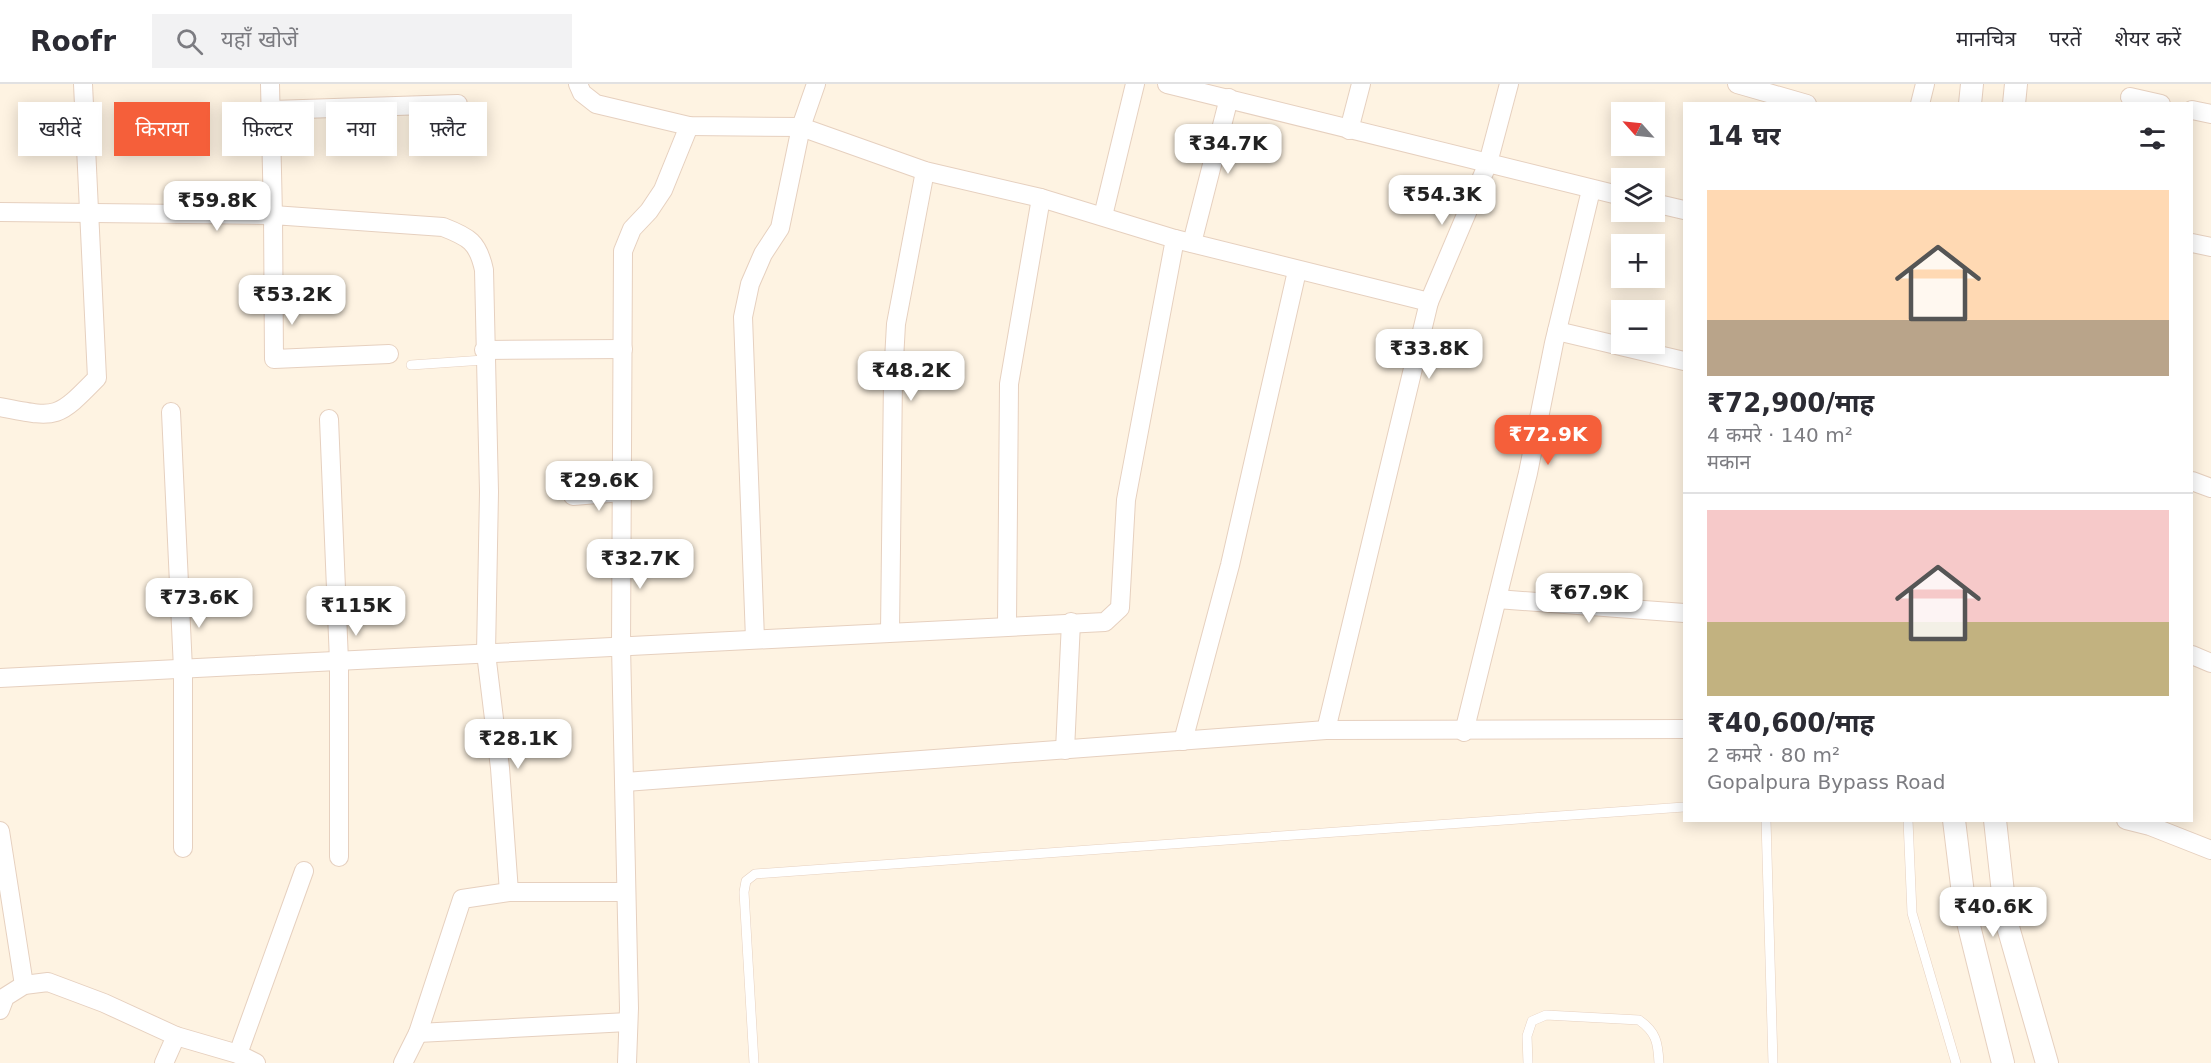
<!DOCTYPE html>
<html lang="hi">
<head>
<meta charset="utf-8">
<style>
	:root { --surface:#fff; --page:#f2f2f3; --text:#2b2b33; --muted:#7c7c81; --line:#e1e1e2; --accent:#f55f3a }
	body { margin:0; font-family:"DejaVu Sans","Noto Sans Devanagari",sans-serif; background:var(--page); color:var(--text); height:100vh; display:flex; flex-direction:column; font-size:22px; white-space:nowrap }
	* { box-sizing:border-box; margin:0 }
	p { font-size:20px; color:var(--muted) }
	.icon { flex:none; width:33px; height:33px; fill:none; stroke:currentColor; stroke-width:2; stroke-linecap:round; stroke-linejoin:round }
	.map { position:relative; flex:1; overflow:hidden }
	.side { position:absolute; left:1683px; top:18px; width:510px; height:720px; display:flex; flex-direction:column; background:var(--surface); border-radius:0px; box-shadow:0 3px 15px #0003 }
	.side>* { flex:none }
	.banner { position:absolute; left:18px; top:18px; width:570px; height:54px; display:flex; gap:12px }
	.needle { width:39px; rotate:297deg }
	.controls { position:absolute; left:1611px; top:18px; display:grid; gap:12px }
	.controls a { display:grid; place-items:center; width:54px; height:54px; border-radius:0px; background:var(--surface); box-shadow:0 3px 15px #0003; font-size:30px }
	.price { position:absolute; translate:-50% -51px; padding:0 14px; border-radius:12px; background:#fff; color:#222; font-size:20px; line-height:39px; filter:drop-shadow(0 2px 3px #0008) }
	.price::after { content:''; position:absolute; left:50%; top:36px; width:18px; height:14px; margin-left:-9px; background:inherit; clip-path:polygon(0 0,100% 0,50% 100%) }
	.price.selected { background:var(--accent); color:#fff }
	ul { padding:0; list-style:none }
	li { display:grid; align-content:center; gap:12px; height:318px; padding:0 24px }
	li+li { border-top:2px solid var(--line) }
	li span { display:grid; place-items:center; height:186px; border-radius:0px; color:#555 }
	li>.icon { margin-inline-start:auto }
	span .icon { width:108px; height:108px; fill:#fffc; stroke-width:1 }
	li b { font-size:26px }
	h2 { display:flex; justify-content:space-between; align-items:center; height:72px; padding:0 24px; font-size:26px }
	.tag { padding:0 21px; border-radius:0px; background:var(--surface); box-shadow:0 3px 15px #0003; font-size:21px; line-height:54px }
	.tag.selected { background:var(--accent); color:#fff }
	header { display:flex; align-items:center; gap:36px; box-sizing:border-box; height:84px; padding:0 30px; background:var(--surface); border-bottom:2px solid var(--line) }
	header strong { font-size:28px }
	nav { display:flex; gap:33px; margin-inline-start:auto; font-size:21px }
	.search { width:420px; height:54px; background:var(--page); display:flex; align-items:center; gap:15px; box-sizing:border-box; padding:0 21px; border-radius:0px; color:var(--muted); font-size:22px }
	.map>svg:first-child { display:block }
</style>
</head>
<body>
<header>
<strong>Roofr</strong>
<div class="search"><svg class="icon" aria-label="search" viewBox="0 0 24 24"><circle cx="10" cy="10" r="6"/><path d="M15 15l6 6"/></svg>यहाँ खोजें</div>
<nav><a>मानचित्र</a><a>परतें</a><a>शेयर करें</a></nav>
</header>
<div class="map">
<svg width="2211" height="979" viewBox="0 0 2211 979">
	<rect width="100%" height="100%" fill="#fef3e2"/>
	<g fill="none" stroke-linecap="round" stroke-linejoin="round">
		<g stroke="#e6d0bf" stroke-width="10">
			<g id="service">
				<path d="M 411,281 L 484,276"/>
				<path d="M 1766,736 L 1773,979"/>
				<path d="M 1908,736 L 1912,829 L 1956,979"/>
				<path d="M 754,979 L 744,808 L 746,797 L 755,790 L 1684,723"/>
				<path d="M 1528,979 L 1527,952 L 1532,937 L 1546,931 L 1639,936 C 1656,948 1658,958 1659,979"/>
			</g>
		</g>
		<g stroke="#e6d0bf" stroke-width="20">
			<g id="minor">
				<path d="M 1167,0 L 1622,112"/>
				<path d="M 1737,0 L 1807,20"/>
				<path d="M 2130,13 L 2161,20"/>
				<path d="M 1920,20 L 1925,0"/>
				<path d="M 272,26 L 458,20"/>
				<path d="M 2192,26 L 2211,30"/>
				<path d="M 1349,46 L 1361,0"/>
				<path d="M 1654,119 L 1684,126"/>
				<path d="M 0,128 L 273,131 L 270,0"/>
				<path d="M 1103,132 L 1135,0"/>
				<path d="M 1175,155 L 1429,218 L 1326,646"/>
				<path d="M 1192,159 L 1229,14"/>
				<path d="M 2192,159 L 2211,163"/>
				<path d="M 1429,218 L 1488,79 L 1509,0"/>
				<path d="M 1557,247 L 1684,277"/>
				<path d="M 484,266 L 623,265"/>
				<path d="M 389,270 L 274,275 L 273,131 L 443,143 C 469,153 478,158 484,186 L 489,408 L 486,569 L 500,684 L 509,808"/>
				<path d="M 0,323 C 57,334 56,336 97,294 L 83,0"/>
				<path d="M 171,328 L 183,585 L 183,764"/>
				<path d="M 329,335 L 339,577 L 339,773"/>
				<path d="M 2192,397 L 2211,404"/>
				<path d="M 573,412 L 622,408"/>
				<path d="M 1497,515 L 1684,529"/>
				<path d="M 1007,541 L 1009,300 L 1041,114"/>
				<path d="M 890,548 L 893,294 L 896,240 L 925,87"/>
				<path d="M 755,555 L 743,233 L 750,200 L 763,170 L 780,144 L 801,43 L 816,0"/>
				<path d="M 2192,571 L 2211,579"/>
				<path d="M 0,594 L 1105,538 L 1120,524 L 1126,416 L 1175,155 L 1041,114 L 925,87 L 801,43 L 689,42 L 596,20 L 582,9 L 578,0"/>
				<path d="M 1464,648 L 1528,389 L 1554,259 L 1591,106"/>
				<path d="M 1183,657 L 1230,481 L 1297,187"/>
				<path d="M 1065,666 L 1071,538"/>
				<path d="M 625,698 L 1326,646 L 1684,645"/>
				<path d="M 2126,736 L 2150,742 L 2211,766"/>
				<path d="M 0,747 L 24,901"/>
				<path d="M 0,926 L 5,913 L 24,901 L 48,898 L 104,919 L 176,952 L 238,970 L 256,979"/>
				<path d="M 418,949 L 628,938"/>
				<path d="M 238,970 L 304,787"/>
				<path d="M 164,979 L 176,952"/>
				<path d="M 403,979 L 418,949 L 462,815 L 509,808 L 625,808"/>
				<path d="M 627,979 L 629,924 L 621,562 L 623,167 L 632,145 L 649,127 L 663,106 L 689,42"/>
			</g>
		</g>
		<g stroke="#e6d0bf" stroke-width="24">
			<g id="tertiary">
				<path d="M 1970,20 L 1972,0"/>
				<path d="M 2014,20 L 2016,0"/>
				<path d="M 1954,736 L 1965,826 L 2003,979"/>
				<path d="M 1995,736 L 2006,836 L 2047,979"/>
			</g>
		</g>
		<use href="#service" stroke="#fff" stroke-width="9"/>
		<use href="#minor" stroke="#fff" stroke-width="18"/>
		<use href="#tertiary" stroke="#fff" stroke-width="22"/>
	</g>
</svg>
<div class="controls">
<a><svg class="needle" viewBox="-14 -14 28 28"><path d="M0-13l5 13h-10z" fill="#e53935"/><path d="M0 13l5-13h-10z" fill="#7c7c81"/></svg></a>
<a><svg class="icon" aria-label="layers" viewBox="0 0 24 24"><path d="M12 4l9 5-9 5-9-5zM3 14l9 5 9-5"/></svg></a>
<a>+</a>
<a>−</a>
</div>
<b class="price" style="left:1228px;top:91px">₹34.7K</b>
<b class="price" style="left:1442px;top:142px">₹54.3K</b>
<b class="price" style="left:217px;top:148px">₹59.8K</b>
<b class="price" style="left:292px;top:242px">₹53.2K</b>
<b class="price" style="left:1429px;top:296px">₹33.8K</b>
<b class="price" style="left:911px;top:318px">₹48.2K</b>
<b class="price selected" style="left:1548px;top:382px">₹72.9K</b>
<b class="price" style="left:599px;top:428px">₹29.6K</b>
<b class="price" style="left:640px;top:506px">₹32.7K</b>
<b class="price" style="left:1589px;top:540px">₹67.9K</b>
<b class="price" style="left:199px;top:545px">₹73.6K</b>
<b class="price" style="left:356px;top:553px">₹115K</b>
<b class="price" style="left:518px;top:686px">₹28.1K</b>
<b class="price" style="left:1993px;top:854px">₹40.6K</b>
<div class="banner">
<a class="tag">खरीदें</a>
<a class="tag selected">किराया</a>
<a class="tag">फ़िल्टर</a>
<a class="tag">नया</a>
<a class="tag">फ़्लैट</a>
</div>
<section class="side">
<h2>14 घर<svg class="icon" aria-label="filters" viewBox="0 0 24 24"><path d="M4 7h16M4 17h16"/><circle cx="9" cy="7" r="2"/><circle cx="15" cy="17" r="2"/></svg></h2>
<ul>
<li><span style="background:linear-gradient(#ffd9b3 70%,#b9a48a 0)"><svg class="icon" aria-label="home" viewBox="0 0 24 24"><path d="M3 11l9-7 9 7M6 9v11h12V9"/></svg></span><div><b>₹72,900/माह</b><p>4 कमरे · 140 m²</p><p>मकान</p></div></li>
<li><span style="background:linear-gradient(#f6c9c9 60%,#c2b280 0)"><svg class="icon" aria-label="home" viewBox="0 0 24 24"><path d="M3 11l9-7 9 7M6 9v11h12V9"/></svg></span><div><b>₹40,600/माह</b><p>2 कमरे · 80 m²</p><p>Gopalpura Bypass Road</p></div></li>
</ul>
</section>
</div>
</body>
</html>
